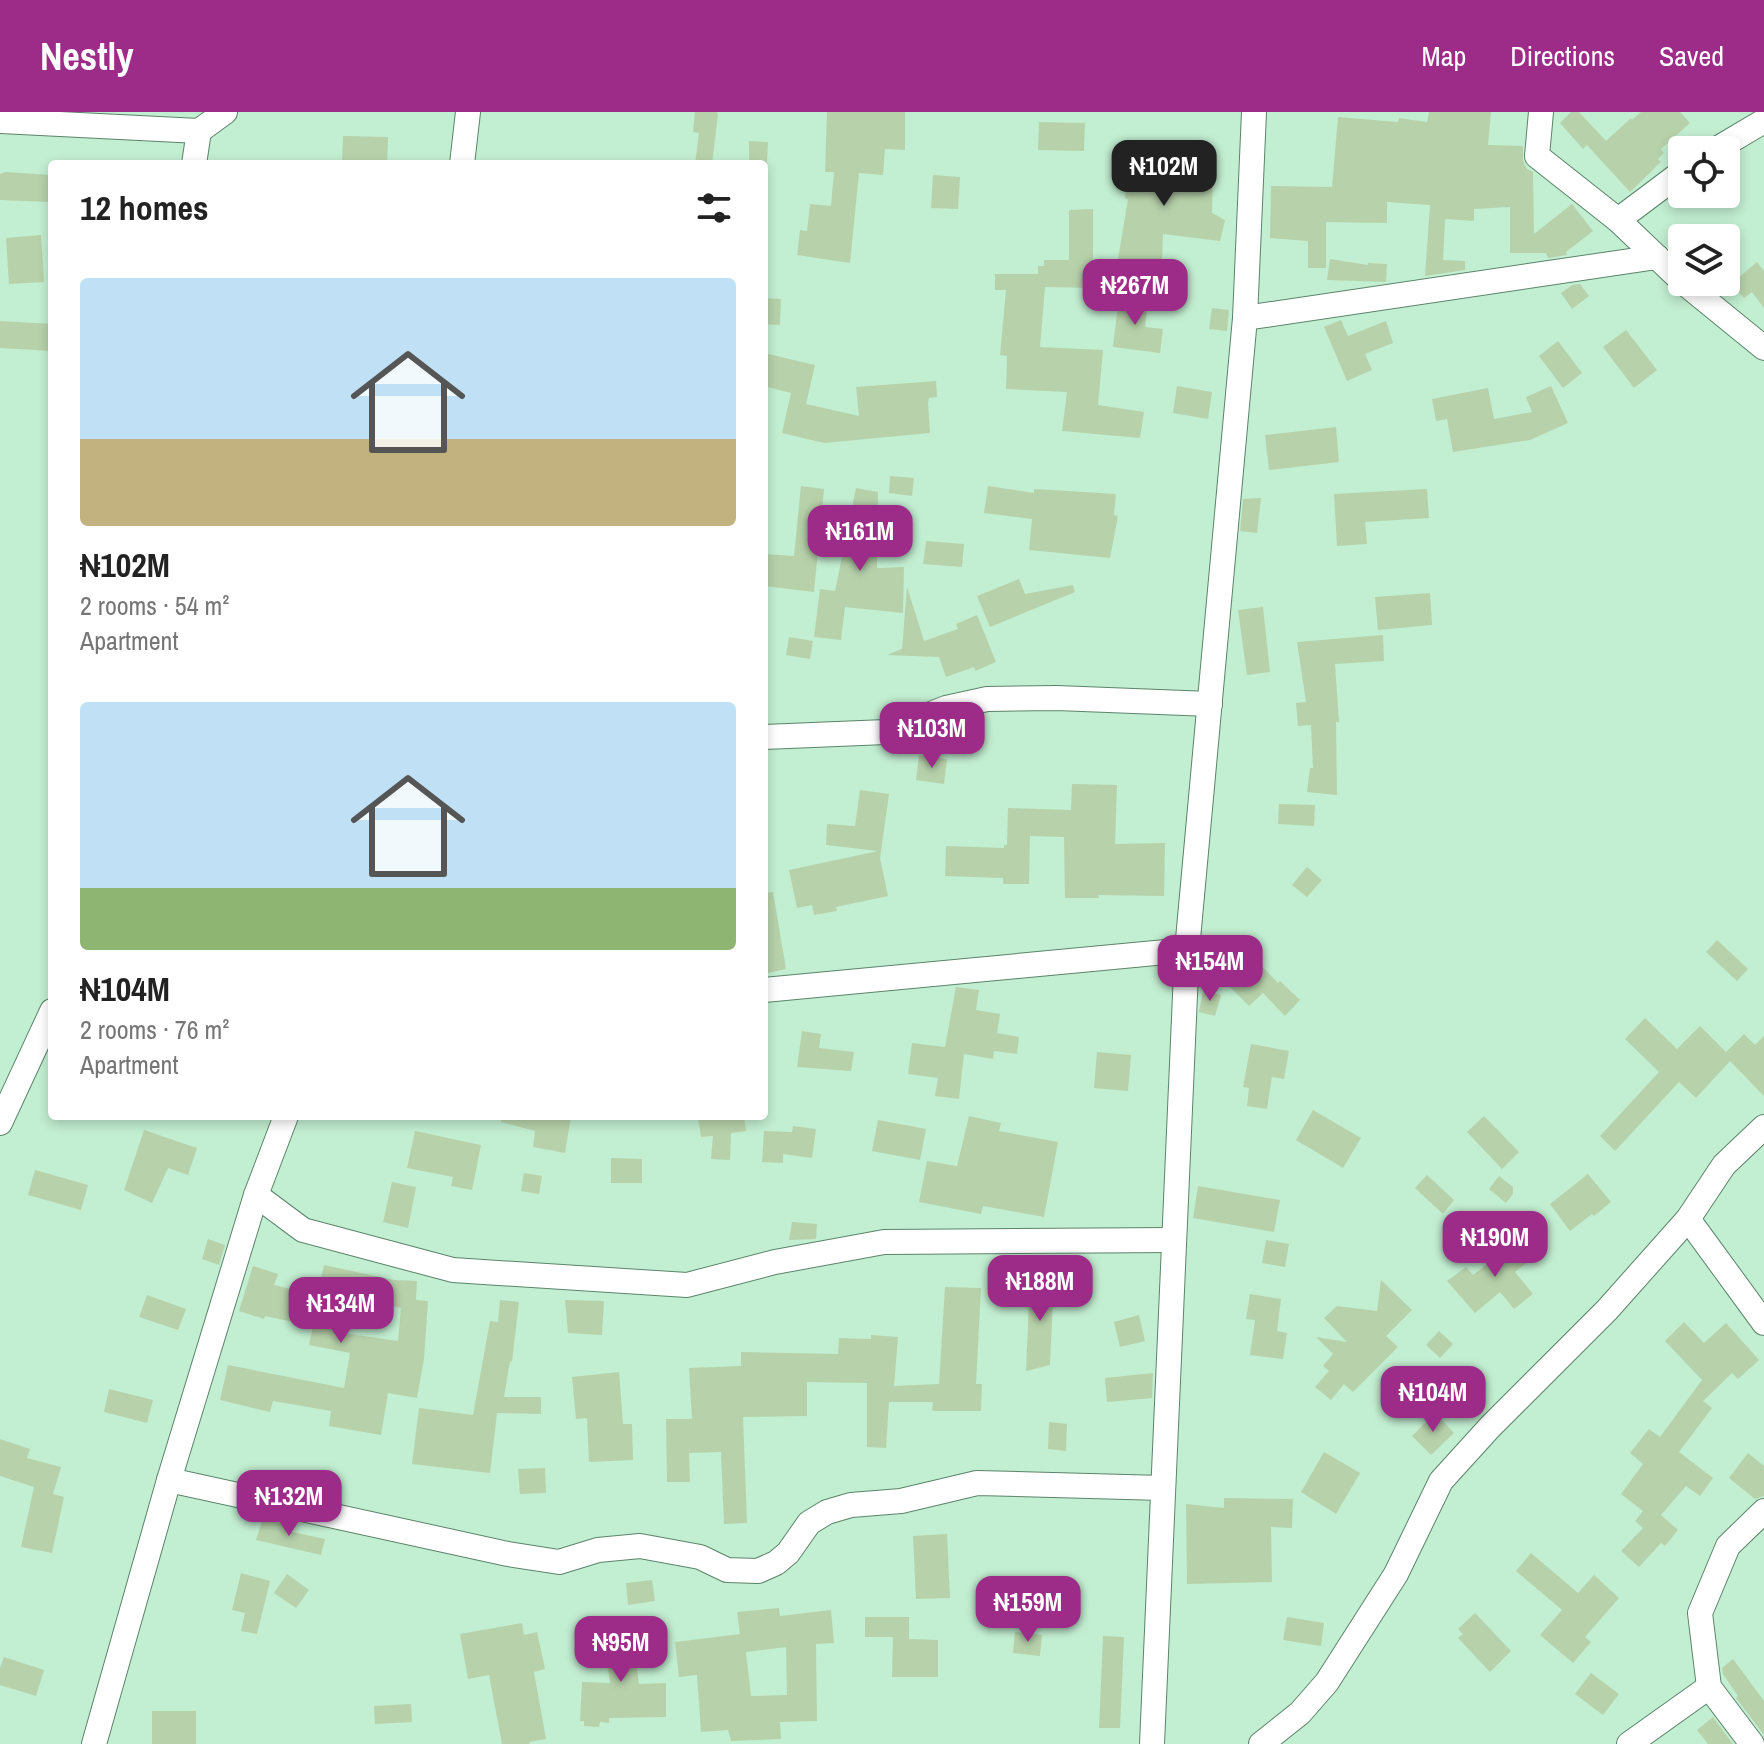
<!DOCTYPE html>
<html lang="en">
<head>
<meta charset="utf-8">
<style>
	:root { --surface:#fff; --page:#f6f6f6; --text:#222; --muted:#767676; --accent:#9d2b88 }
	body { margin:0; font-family:"Archivo Narrow",sans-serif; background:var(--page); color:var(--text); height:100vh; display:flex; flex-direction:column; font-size:30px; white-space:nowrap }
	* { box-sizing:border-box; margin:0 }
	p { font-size:26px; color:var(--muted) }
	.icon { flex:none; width:44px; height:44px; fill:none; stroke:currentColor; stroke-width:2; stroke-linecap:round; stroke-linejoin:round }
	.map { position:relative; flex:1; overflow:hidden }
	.side { position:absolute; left:48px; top:48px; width:720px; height:960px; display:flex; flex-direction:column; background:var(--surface); border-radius:8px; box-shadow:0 4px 12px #0003 }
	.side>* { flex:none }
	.buttons { position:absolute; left:1668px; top:24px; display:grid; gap:16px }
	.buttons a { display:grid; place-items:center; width:72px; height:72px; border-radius:8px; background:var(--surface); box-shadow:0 4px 12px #0003; font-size:40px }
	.price { position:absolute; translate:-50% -68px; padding:0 18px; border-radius:16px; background:var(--accent); color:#fff; font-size:26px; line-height:52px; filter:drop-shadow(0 2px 4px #0008) }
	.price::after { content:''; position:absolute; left:50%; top:48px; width:24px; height:18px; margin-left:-12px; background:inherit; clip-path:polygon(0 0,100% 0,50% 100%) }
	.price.on { background:#222; color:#fff }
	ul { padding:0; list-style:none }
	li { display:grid; align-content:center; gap:16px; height:424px; padding:0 32px }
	li span { display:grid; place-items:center; height:248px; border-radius:8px; color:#555 }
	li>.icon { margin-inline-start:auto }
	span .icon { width:144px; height:144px; fill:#fffc; stroke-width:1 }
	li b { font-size:34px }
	h2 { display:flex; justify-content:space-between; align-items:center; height:96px; padding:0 32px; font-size:34px }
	header { display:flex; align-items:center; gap:48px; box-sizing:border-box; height:112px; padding:0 40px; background:var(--accent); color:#fff }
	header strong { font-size:38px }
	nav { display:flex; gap:44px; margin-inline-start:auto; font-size:28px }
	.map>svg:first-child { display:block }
</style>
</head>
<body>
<header>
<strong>Nestly</strong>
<nav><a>Map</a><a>Directions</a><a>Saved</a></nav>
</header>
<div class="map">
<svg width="1764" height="1632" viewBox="0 0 1764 1632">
	<rect width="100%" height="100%" fill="#c2eed1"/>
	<g fill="#b7d2ab" fill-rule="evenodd">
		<path d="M 695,0 L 717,0 L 718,3 L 712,52 L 695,52 L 699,21 L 693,20 Z"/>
		<path d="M 827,0 L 905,0 L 905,38 L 885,37 L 883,63 L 859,61 L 850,151 L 797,143 L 800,118 L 807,119 L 810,92 L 831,94 L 834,60 L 825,60 Z"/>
		<path d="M 1429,0 L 1491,0 L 1488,33 L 1523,34 L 1523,49 L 1527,57 L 1533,60 L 1534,122 L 1572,92 L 1593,119 L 1566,140 L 1567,143 L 1548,146 L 1546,141 L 1510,141 L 1510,95 L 1474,97 L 1474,109 L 1445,107 L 1443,148 L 1465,149 L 1465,158 L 1425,164 L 1430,93 L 1387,90 L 1387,111 L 1326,110 L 1326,156 L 1308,156 L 1308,129 L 1270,126 L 1271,74 L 1332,75 L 1338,5 L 1398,10 L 1399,6 L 1427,10 Z"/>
		<path d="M 1571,0 L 1579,0 L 1606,29 L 1631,6 L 1632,8 L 1641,0 L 1680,0 L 1690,11 L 1661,37 L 1664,41 L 1658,47 L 1661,50 L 1630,80 L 1587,33 L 1583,37 L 1560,11 Z"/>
		<path d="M 1039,10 L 1085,11 L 1084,39 L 1038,38 Z"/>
		<path d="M 343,24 L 388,25 L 387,52 L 342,52 Z"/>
		<path d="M 1132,28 L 1155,31 L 1151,63 L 1213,65 L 1212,101 L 1225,108 L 1220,129 L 1163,122 L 1162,150 L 1118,147 L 1128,87 L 1125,86 Z"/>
		<path d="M 749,29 L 768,30 L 767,52 L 749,52 Z"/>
		<path d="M 6,60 L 52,63 L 50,90 L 0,88 L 0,62 Z"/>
		<path d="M 933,63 L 960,65 L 958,97 L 931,96 Z"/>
		<path d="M 1093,97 L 1093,176 L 1045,175 L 1040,235 L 1103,238 L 1098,293 L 1144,300 L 1140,326 L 1062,319 L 1067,280 L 1006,277 L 1007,244 L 1000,243 L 1006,178 L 995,178 L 995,162 L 1038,162 L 1038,154 L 1044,154 L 1044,148 L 1069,148 L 1069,98 Z"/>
		<path d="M 41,123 L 44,170 L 9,172 L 6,126 Z"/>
		<path d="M 1330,147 L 1368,153 L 1368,151 L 1387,152 L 1386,170 L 1327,168 Z"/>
		<path d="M 1757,150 L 1764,159 L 1764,196 L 1752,180 L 1744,186 L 1731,172 Z"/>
		<path d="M 1580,172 L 1589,184 L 1572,197 L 1561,181 L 1572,173 Z"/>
		<path d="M 1119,183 L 1148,187 L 1145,215 L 1163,217 L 1160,241 L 1113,235 Z"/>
		<path d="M 764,186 L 781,187 L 780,213 L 764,212 Z"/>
		<path d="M 1212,196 L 1229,198 L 1227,219 L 1209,217 Z"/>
		<path d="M 1341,208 L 1348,224 L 1386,209 L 1393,231 L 1365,242 L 1372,258 L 1347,269 L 1324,215 Z"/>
		<path d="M 0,209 L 52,212 L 52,239 L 0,236 Z"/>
		<path d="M 1626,218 L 1657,258 L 1634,276 L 1603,235 Z"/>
		<path d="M 1558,229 L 1582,261 L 1563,276 L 1539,244 Z"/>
		<path d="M 764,241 L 815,253 L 806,292 L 859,304 L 856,275 L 936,269 L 937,285 L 929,286 L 928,290 L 930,321 L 824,331 L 782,321 L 791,281 L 764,274 Z"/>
		<path d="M 1177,274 L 1212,280 L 1208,307 L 1173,301 Z"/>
		<path d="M 1551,274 L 1568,311 L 1530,328 L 1453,340 L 1447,307 L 1436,309 L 1432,287 L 1488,276 L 1494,307 L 1532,300 L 1526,285 Z"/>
		<path d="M 1336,315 L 1339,350 L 1269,358 L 1265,323 Z"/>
		<path d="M 890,364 L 914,366 L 912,384 L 889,381 Z"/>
		<path d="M 801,374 L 824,377 L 814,480 L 764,474 L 764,442 L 794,444 Z"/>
		<path d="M 988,374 L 1034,381 L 1034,377 L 1116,382 L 1114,403 L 1118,404 L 1110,446 L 1029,438 L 1032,407 L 984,401 Z"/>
		<path d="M 856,376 L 878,380 L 877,456 L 904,455 L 903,501 L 845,495 L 841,528 L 814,525 L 820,477 L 835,479 Z"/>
		<path d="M 1427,377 L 1429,406 L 1365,410 L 1367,432 L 1337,434 L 1334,382 Z"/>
		<path d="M 1261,386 L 1257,421 L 1240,419 L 1243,387 Z"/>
		<path d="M 926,429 L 964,432 L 962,455 L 923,452 Z"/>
		<path d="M 1019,467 L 1025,482 L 1073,473 L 1075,480 L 990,515 L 977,484 Z"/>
		<path d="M 907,475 L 924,529 L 958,517 L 956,512 L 977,503 L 996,550 L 975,559 L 974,555 L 946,565 L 939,545 L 887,543 L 902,537 Z"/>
		<path d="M 1430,481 L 1432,513 L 1378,518 L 1375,485 Z"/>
		<path d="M 1263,495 L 1270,560 L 1247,563 L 1238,498 Z"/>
		<path d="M 1383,523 L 1384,549 L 1335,552 L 1339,610 L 1336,610 L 1337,683 L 1307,680 L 1310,656 L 1313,656 L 1311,613 L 1298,614 L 1296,591 L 1306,590 L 1297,530 Z"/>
		<path d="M 789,525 L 813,529 L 810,547 L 786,543 Z"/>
		<path d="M 919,643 L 947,647 L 944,672 L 916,668 Z"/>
		<path d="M 1072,672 L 1117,673 L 1115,732 L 1165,731 L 1164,784 L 1098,783 L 1099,786 L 1065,786 L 1064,725 L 1030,724 L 1029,772 L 1003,772 L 1003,766 L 945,764 L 946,734 L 1004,736 L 1004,733 L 1007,733 L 1008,696 L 1071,698 Z"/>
		<path d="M 860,678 L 889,682 L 880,746 L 888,784 L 836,795 L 837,799 L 814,803 L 812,793 L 797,796 L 789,758 L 878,739 L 826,733 L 827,712 L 855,714 Z"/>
		<path d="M 1279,692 L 1315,693 L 1314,714 L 1278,712 Z"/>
		<path d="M 1307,755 L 1322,768 L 1307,785 L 1292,773 Z"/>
		<path d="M 773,780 L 786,857 L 764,862 L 764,781 Z"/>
		<path d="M 1717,828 L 1748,857 L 1737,869 L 1706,840 Z"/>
		<path d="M 1253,845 L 1278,871 L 1280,869 L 1300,888 L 1285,904 L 1263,881 L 1249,894 L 1226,871 Z"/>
		<path d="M 956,875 L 979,878 L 976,898 L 1000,902 L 997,921 L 1019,925 L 1017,942 L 994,939 L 993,947 L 964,942 L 959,987 L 935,984 L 938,966 L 908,962 L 912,931 L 945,935 Z"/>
		<path d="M 1203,879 L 1221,883 L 1215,904 L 1199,900 Z"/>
		<path d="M 1645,906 L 1677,937 L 1700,914 L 1726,940 L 1744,922 L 1755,933 L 1764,924 L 1764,984 L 1730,949 L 1696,986 L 1679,970 L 1615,1039 L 1600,1024 L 1659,960 L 1625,927 Z"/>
		<path d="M 802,919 L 821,922 L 819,936 L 854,940 L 851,959 L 797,955 Z"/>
		<path d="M 1251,932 L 1289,939 L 1284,967 L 1272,965 L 1267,997 L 1247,994 L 1249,976 L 1243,975 Z"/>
		<path d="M 1097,940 L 1131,943 L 1128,979 L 1094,976 Z"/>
		<path d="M 1313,998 L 1361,1026 L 1343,1056 L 1296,1028 Z"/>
		<path d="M 502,1004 L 571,1004 L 565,1041 L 533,1035 L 535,1019 L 501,1010 Z"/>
		<path d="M 698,1004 L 744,1004 L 746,1019 L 731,1021 L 730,1048 L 711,1047 L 713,1024 L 701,1025 Z"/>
		<path d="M 969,1004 L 1001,1011 L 999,1019 L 1058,1030 L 1044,1105 L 983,1094 L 981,1102 L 919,1090 L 927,1049 L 957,1054 Z"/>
		<path d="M 1484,1004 L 1519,1040 L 1502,1057 L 1467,1020 Z"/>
		<path d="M 878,1008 L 926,1017 L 920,1048 L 872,1039 Z"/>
		<path d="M 793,1014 L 816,1017 L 812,1046 L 783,1042 L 783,1051 L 762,1050 L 764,1019 L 792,1020 Z"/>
		<path d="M 144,1018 L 197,1036 L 188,1063 L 168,1056 L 152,1091 L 124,1078 Z"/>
		<path d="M 415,1019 L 481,1033 L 472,1078 L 451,1074 L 453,1065 L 407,1056 Z"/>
		<path d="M 611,1046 L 642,1047 L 642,1071 L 611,1071 Z"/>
		<path d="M 35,1058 L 88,1073 L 81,1098 L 28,1083 Z"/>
		<path d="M 524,1061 L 542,1064 L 539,1082 L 521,1079 Z"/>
		<path d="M 1588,1062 L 1611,1090 L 1594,1104 L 1592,1102 L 1570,1119 L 1550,1092 Z"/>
		<path d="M 1427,1063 L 1454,1088 L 1443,1102 L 1415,1076 Z"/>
		<path d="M 1499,1064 L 1513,1075 L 1513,1082 L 1506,1091 L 1489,1077 Z"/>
		<path d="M 392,1070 L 416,1075 L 408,1116 L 383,1110 Z"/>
		<path d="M 1198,1074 L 1280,1088 L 1274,1120 L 1193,1106 Z"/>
		<path d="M 792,1110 L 817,1112 L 816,1127 L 789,1128 Z"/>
		<path d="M 208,1127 L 225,1133 L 219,1153 L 202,1147 Z"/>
		<path d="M 1519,1127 L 1534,1145 L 1515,1160 L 1533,1182 L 1514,1197 L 1500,1180 L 1475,1201 L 1447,1169 L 1466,1155 L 1473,1163 Z"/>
		<path d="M 1266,1128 L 1289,1132 L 1285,1155 L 1262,1151 Z"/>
		<path d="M 324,1153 L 394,1168 L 417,1169 L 416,1188 L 428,1189 L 424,1247 L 417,1286 L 388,1281 L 381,1323 L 329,1314 L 331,1299 L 273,1289 L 270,1300 L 220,1288 L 228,1253 L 344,1276 L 350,1241 L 309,1233 L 313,1214 L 265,1204 L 264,1207 L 239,1199 L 253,1154 L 278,1162 L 274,1173 L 317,1183 ZM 351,1186 L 401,1196 L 398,1229 L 343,1221 Z"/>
		<path d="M 1030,1165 L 1054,1166 L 1050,1253 L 1026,1259 Z"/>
		<path d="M 1381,1168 L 1412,1198 L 1386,1224 L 1398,1235 L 1353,1280 L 1344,1272 L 1331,1288 L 1315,1275 L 1329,1259 L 1323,1254 L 1333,1242 L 1316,1225 L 1347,1230 L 1324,1206 L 1337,1194 L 1377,1199 Z"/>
		<path d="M 945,1175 L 981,1176 L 976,1272 L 982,1272 L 981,1299 L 932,1299 L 933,1290 L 889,1290 L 886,1336 L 867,1335 L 867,1271 L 807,1270 L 807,1304 L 743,1305 L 747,1411 L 724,1412 L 721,1340 L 689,1341 L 690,1370 L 667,1370 L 666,1307 L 692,1307 L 689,1256 L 741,1254 L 741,1240 L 838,1242 L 839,1226 L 871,1227 L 871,1223 L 898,1225 L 894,1274 L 939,1272 Z"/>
		<path d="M 1250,1182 L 1281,1187 L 1277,1219 L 1287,1221 L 1283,1247 L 1250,1243 L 1255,1208 L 1246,1207 Z"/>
		<path d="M 147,1183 L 186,1197 L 178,1218 L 139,1205 Z"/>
		<path d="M 500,1188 L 519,1190 L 512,1250 L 510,1249 L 504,1285 L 541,1285 L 541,1302 L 497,1301 L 490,1361 L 412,1352 L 419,1296 L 473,1303 L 490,1209 L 498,1210 Z"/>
		<path d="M 565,1188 L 604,1189 L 602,1223 L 568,1221 Z"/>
		<path d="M 1139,1203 L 1145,1229 L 1120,1235 L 1114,1210 Z"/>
		<path d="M 1684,1210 L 1704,1231 L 1726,1211 L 1759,1248 L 1738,1267 L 1732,1261 L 1703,1289 L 1712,1296 L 1679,1340 L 1713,1366 L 1700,1384 L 1686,1374 L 1661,1403 L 1678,1418 L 1665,1434 L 1661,1431 L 1639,1455 L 1621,1439 L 1643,1416 L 1635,1409 L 1643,1399 L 1621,1382 L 1643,1352 L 1630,1341 L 1649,1317 L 1660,1325 L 1702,1268 L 1665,1229 Z"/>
		<path d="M 1439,1219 L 1453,1232 L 1440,1246 L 1426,1233 Z"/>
		<path d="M 619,1260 L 623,1312 L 632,1312 L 633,1348 L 589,1350 L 587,1306 L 576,1307 L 572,1265 Z"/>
		<path d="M 1153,1261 L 1152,1286 L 1107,1290 L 1105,1266 Z"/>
		<path d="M 109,1277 L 153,1288 L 147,1311 L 104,1300 Z"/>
		<path d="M 1435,1301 L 1454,1321 L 1431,1343 L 1412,1324 Z"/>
		<path d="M 1049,1310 L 1067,1312 L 1066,1339 L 1048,1337 Z"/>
		<path d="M 0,1327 L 30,1337 L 27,1346 L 61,1355 L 53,1382 L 64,1385 L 52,1441 L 21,1435 L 34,1375 L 0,1364 Z"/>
		<path d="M 1324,1340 L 1360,1361 L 1336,1402 L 1301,1380 Z"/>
		<path d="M 1748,1341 L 1764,1354 L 1764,1384 L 1755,1387 L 1729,1366 Z"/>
		<path d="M 545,1356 L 546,1381 L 520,1382 L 518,1357 Z"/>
		<path d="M 1224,1386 L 1293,1387 L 1292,1416 L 1271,1415 L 1272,1470 L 1187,1472 L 1186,1392 L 1224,1396 Z"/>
		<path d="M 263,1406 L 289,1414 L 288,1419 L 325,1427 L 321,1443 L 256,1428 Z"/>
		<path d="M 947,1422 L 950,1486 L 916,1487 L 913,1424 Z"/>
		<path d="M 1531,1441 L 1578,1481 L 1594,1463 L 1619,1486 L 1585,1525 L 1591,1530 L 1573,1551 L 1540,1523 L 1562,1498 L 1516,1459 Z"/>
		<path d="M 241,1461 L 270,1469 L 257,1522 L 241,1519 L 245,1501 L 232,1498 Z"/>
		<path d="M 287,1462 L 309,1478 L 296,1496 L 274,1481 Z"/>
		<path d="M 652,1468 L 655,1489 L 628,1493 L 626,1471 Z"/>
		<path d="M 779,1496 L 780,1504 L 831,1498 L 834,1531 L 816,1532 L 817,1609 L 780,1610 L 781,1627 L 731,1629 L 728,1618 L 701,1620 L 697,1563 L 679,1565 L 675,1530 L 740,1522 L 737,1500 ZM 786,1535 L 787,1583 L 751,1584 L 746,1540 Z"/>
		<path d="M 1475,1501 L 1511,1539 L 1490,1560 L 1458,1526 L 1463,1522 L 1458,1517 Z"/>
		<path d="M 865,1505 L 909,1505 L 909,1527 L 938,1528 L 938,1565 L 892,1565 L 893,1525 L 865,1525 Z"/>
		<path d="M 1287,1505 L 1324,1511 L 1321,1534 L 1283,1528 Z"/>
		<path d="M 631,1510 L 639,1572 L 666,1571 L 666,1605 L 609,1606 L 609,1611 L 600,1610 L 599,1615 L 584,1614 L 584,1609 L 580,1609 L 582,1570 L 610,1571 L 602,1513 Z"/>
		<path d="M 522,1511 L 524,1523 L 537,1520 L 545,1557 L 534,1560 L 546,1627 L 529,1630 L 530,1632 L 502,1632 L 489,1563 L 468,1567 L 460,1522 Z"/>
		<path d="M 1015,1520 L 1042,1523 L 1040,1544 L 1013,1541 Z"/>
		<path d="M 1103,1524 L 1124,1525 L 1120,1616 L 1099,1616 Z"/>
		<path d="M 4,1545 L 44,1558 L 36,1584 L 0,1573 L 0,1556 Z"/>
		<path d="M 1733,1547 L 1764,1589 L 1764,1623 L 1736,1586 L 1738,1584 L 1723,1562 L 1722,1556 Z"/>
		<path d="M 1591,1561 L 1619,1582 L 1603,1603 L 1575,1582 Z"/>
		<path d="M 411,1592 L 412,1610 L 375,1612 L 374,1594 Z"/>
		<rect x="152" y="1599" width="44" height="33"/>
		<path d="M 1713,1605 L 1733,1632 L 1708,1632 L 1697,1618 Z"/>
	</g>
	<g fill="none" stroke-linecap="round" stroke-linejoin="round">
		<g stroke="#5b846a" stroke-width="26">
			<g id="minor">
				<path d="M 1541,0 L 1537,44 L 1618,108 L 1682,169"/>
				<path d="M 0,9 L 199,19 L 225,0"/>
				<path d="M 1715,38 L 1764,9"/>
				<path d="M 194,52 L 199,19"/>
				<path d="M 462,52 L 468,0"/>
				<path d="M 1618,108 L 1682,60"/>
				<path d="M 1683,170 L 1764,236"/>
				<path d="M 1245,206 L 1657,145"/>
				<path d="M 764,625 L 886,620 L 946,596 L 987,587 L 1057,586 L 1210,592"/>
				<path d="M 764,878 L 1187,838"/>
				<path d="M 0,1011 L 52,899"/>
				<path d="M 256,1083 L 303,1118 L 453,1158 L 687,1173 L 775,1150 L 884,1130 L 1174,1128"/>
				<path d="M 1688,1107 L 1764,1211"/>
				<path d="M 169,1368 L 508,1442 L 559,1450 L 598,1438 L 640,1434 L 700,1445 L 727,1458 L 758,1459 L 776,1451 L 788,1441 L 809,1411 L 827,1400 L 851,1393 L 901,1389 L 977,1371 L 1163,1376"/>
				<path d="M 94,1632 L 169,1368 L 256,1083 L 286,1004"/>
				<path d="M 1152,1632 L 1187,838 L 1245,206 L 1254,0"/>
				<path d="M 1261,1632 L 1300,1601 L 1327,1570 L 1396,1462 L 1441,1369 L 1490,1315 L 1607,1198 L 1688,1107 L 1724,1053 L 1764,1015"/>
				<path d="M 1629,1632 L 1709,1575"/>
				<path d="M 1752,1632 L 1709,1575 L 1700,1501 L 1728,1434 L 1764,1399"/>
			</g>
		</g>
		<use href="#minor" stroke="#fff" stroke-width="24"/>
	</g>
</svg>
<div class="buttons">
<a><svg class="icon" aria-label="locate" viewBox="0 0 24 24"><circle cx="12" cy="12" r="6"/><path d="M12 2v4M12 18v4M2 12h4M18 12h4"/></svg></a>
<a><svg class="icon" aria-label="layers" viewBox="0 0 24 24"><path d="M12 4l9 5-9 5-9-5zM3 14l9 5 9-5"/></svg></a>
</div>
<b class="price on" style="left:1164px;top:96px">₦102M</b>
<b class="price" style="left:1135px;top:215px">₦267M</b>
<b class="price" style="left:860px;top:461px">₦161M</b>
<b class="price" style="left:932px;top:658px">₦103M</b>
<b class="price" style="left:1210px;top:891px">₦154M</b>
<b class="price" style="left:1495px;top:1167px">₦190M</b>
<b class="price" style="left:1040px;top:1211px">₦188M</b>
<b class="price" style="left:341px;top:1233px">₦134M</b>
<b class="price" style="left:1433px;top:1322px">₦104M</b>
<b class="price" style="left:289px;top:1426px">₦132M</b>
<b class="price" style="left:1028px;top:1532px">₦159M</b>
<b class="price" style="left:621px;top:1572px">₦95M</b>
<section class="side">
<h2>12 homes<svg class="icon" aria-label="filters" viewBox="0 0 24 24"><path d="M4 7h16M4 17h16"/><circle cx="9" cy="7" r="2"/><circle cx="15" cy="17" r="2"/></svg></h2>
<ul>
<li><span style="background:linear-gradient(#bfe0f5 65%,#c2b280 0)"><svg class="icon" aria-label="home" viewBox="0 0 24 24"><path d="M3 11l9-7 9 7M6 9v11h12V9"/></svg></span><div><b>₦102M</b><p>2 rooms · 54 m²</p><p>Apartment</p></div></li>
<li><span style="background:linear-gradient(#bfe0f5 75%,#8fb573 0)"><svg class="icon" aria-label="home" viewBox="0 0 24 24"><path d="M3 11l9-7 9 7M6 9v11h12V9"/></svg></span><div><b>₦104M</b><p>2 rooms · 76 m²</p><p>Apartment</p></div></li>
</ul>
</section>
</div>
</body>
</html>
